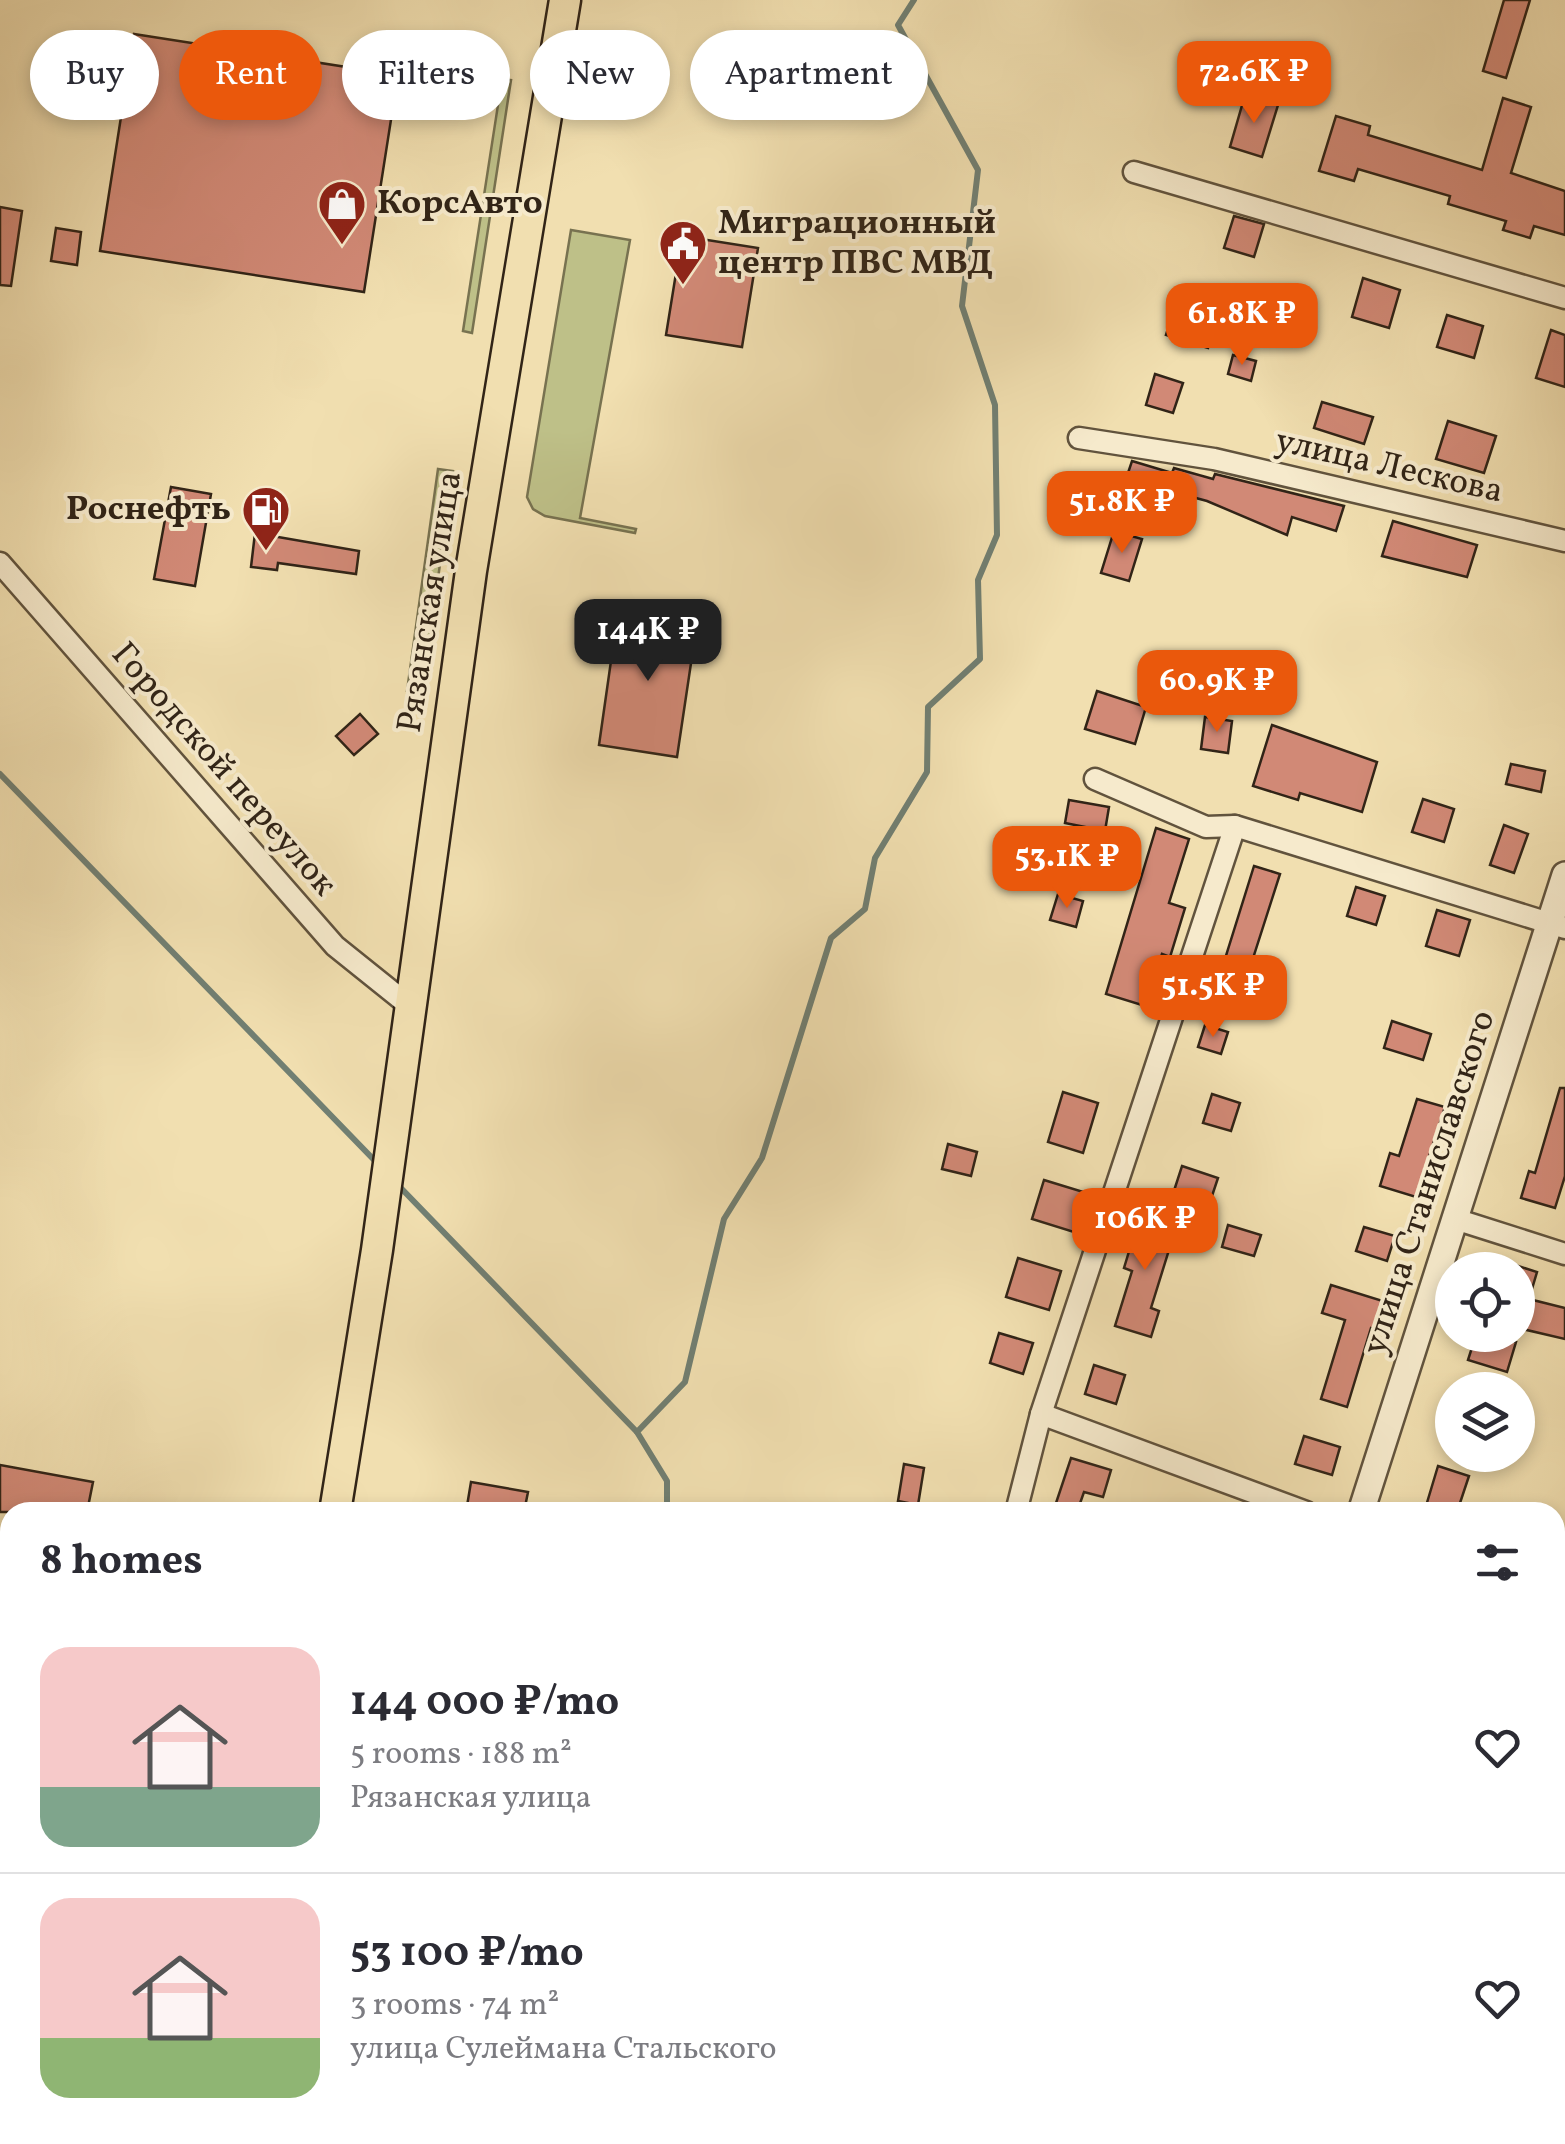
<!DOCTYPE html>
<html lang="en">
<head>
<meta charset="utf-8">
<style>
	:root { --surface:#fff; --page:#f2f2f3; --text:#2b2b33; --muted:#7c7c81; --line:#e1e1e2; --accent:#ea580c }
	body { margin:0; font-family:Vollkorn,serif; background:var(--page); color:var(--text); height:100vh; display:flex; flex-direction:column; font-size:38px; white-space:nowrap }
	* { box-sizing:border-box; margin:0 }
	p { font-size:32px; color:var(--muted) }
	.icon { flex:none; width:55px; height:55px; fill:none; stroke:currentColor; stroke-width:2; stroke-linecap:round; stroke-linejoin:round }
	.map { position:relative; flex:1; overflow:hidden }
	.side { position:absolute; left:0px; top:1502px; width:1565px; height:642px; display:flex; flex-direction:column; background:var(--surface); border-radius:30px 30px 0 0; box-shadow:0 5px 15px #0003 }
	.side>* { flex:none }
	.top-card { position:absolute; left:30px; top:30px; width:1000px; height:90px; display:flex; gap:20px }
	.buttons { position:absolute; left:1435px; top:1252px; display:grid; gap:20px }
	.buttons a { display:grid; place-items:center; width:100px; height:100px; border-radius:50%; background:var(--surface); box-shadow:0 5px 15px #0003; font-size:50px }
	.price { position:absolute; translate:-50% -85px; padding:0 22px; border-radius:20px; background:var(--accent); color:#fff; font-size:32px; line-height:65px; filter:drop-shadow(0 2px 5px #0008) }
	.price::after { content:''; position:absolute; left:50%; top:60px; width:30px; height:22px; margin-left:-15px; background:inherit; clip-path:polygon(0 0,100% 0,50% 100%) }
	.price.current { background:#222; color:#fff }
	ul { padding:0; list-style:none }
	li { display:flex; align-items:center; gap:30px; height:250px; padding:0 40px }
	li+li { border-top:2px solid var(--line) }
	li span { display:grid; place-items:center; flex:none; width:280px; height:200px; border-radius:30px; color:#555 }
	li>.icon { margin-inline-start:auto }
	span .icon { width:120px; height:120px; fill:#fffc; stroke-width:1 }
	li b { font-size:42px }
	h2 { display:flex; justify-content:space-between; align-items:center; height:120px; padding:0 40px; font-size:42px }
	.tag { padding:0 35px; border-radius:45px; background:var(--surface); box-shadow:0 5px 15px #0003; font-size:35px; line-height:90px }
	.tag.current { background:var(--accent); color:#fff }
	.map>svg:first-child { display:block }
</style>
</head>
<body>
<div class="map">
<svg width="1565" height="2144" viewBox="0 0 1565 2144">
	<rect width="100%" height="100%" fill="#f1dfb0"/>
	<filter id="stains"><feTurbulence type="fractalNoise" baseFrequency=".002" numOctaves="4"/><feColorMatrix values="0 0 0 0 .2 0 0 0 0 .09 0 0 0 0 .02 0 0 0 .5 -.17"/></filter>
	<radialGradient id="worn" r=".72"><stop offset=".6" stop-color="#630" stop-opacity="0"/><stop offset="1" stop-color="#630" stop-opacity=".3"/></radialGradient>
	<g fill="#bec088" stroke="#787250" stroke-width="2.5">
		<path d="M 502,79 L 511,80 L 472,333 L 463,331 Z"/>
		<path d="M 571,230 L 630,240 L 580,518 L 636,529 L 635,533 L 545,516 L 533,509 L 527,497 Z"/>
		<path d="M 438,469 L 453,471 L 422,693 L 407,691 Z"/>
	</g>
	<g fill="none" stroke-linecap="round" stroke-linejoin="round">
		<g stroke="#717f72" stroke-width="6">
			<path d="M 0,774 L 378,1164"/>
			<path d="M 397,1184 L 637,1432"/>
			<path d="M 667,1512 L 667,1481 L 637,1432 L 685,1382 L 724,1219 L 762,1158 L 831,938 L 865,909 L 875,858 L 927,772 L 928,707 L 980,659 L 978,580 L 997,535 L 995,405 L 962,306 L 978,170 L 898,25 L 914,0"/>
			<path d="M 732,2144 L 734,2135"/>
		</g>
	</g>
	<g fill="#d18976" stroke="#312417" stroke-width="2.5">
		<path d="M 1504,0 L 1530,0 L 1506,78 L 1483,71 Z"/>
		<path d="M 134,34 L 398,75 L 364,292 L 100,251 Z"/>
		<path d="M 1245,95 L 1278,105 L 1262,157 L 1230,147 Z"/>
		<path d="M 1503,98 L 1531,107 L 1511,173 L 1565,191 L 1565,235 L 1534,226 L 1530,238 L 1503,230 L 1506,221 L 1448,204 L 1450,196 L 1358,169 L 1354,181 L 1319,171 L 1336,116 L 1370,126 L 1368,135 L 1482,170 Z"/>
		<path d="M 0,207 L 22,211 L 11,286 L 0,285 Z"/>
		<path d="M 1234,216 L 1264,224 L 1254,257 L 1224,248 Z"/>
		<path d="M 56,228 L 81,232 L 77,265 L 51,261 Z"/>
		<path d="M 682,236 L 758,248 L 742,347 L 666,335 Z"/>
		<path d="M 1363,278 L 1400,290 L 1389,328 L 1352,317 Z"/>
		<path d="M 1176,303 L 1218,315 L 1208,348 L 1166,335 Z"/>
		<path d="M 1447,315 L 1483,326 L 1474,358 L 1437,347 Z"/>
		<path d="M 1551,330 L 1565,335 L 1565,387 L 1536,378 Z"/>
		<path d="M 1233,355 L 1256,361 L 1251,381 L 1228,374 Z"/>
		<path d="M 1155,374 L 1183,383 L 1173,413 L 1146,405 Z"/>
		<path d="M 1322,402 L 1373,417 L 1364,444 L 1314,428 Z"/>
		<path d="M 1448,421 L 1496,436 L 1484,473 L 1436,459 Z"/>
		<path d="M 1132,461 L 1172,473 L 1174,468 L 1213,479 L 1215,474 L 1344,506 L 1336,531 L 1292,517 L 1287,535 L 1207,501 L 1144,484 L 1142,494 L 1123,488 Z"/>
		<path d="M 171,487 L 211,494 L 195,586 L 154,579 Z"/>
		<path d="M 1393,521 L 1477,545 L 1467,577 L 1382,556 Z"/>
		<path d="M 1114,531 L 1142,539 L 1129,581 L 1101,573 Z"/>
		<path d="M 255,533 L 359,551 L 356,574 L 278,563 L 277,570 L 251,567 Z"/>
		<path d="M 618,612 L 697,623 L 677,757 L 599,745 Z"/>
		<path d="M 1097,691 L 1146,707 L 1135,744 L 1085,729 Z"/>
		<path d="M 360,714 L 378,734 L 354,755 L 336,736 Z"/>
		<path d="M 1205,717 L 1232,721 L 1228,753 L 1201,749 Z"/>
		<path d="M 1272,725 L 1377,762 L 1362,812 L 1300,793 L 1298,800 L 1253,786 Z"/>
		<path d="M 1511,764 L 1545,771 L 1541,792 L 1506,784 Z"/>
		<path d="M 1423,799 L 1454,809 L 1444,842 L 1412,832 Z"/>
		<path d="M 1069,800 L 1109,807 L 1105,831 L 1065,823 Z"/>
		<path d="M 1504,825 L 1528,834 L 1514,873 L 1490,865 Z"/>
		<path d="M 1156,828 L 1189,839 L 1169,903 L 1185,908 L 1170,957 L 1162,954 L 1145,1006 L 1106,994 Z"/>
		<path d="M 1254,866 L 1280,874 L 1240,999 L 1215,991 Z"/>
		<path d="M 1356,887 L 1385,896 L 1376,925 L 1347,916 Z"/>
		<path d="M 1058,894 L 1083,901 L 1076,927 L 1050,920 Z"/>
		<path d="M 1437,910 L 1470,920 L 1459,956 L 1426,946 Z"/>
		<path d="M 1392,1021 L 1431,1034 L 1423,1060 L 1384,1048 Z"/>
		<path d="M 1205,1025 L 1228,1032 L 1221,1054 L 1198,1047 Z"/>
		<path d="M 1560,1088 L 1565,1088 L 1565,1176 L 1555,1208 L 1521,1198 L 1529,1171 L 1535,1173 Z"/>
		<path d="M 1063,1092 L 1098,1103 L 1083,1153 L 1048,1142 Z"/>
		<path d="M 1212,1094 L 1240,1103 L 1231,1131 L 1203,1123 Z"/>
		<path d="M 1417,1099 L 1445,1107 L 1416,1197 L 1380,1186 L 1390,1153 L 1399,1156 Z"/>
		<path d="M 948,1144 L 977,1152 L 971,1176 L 942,1169 Z"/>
		<path d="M 1182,1166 L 1218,1178 L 1207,1211 L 1171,1200 Z"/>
		<path d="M 1044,1180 L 1090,1194 L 1077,1233 L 1032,1219 Z"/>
		<path d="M 1141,1212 L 1177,1224 L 1151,1308 L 1159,1311 L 1151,1337 L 1115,1326 L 1132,1271 L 1124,1268 Z"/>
		<path d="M 1228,1225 L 1261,1235 L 1254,1256 L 1222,1247 Z"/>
		<path d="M 1364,1227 L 1395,1236 L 1387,1261 L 1356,1251 Z"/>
		<path d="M 1018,1258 L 1061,1271 L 1049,1310 L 1006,1297 Z"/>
		<path d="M 1518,1266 L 1537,1272 L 1529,1299 L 1565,1308 L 1565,1339 L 1518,1328 Z"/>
		<path d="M 1331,1285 L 1386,1302 L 1378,1330 L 1371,1328 L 1347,1407 L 1321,1399 L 1345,1320 L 1322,1313 Z"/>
		<path d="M 999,1333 L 1033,1343 L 1023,1374 L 990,1363 Z"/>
		<path d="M 1476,1335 L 1516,1342 L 1507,1372 L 1468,1360 Z"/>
		<path d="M 1094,1365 L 1125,1375 L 1116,1404 L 1085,1394 Z"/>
		<path d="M 1304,1436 L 1340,1447 L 1332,1475 L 1295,1464 Z"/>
		<path d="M 1071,1458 L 1111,1470 L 1103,1497 L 1084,1492 L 1077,1512 L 1053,1512 Z"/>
		<path d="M 904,1464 L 924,1468 L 918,1505 L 898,1501 Z"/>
		<path d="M 0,1465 L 93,1482 L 87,1512 L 0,1512 Z"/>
		<path d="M 1438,1466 L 1469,1476 L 1457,1512 L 1426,1506 Z"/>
		<path d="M 471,1482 L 528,1492 L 524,1512 L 466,1512 Z"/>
	</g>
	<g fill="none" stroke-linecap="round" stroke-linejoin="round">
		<g stroke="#61533d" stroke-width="25">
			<g id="minor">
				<path d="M 1134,172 L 1565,298"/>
				<path d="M 1079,438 L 1214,459 L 1565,541"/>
				<path d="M 0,563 L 335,946 L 411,1007"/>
				<path d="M 1095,779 L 1206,827 L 1235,826 L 1565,928"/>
				<path d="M 1455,1219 L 1565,1254"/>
				<path d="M 1041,1414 L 1306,1512"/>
				<path d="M 1016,1512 L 1041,1414 L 1235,826"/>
				<path d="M 1555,1594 L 1565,1598"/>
				<path d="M 1555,1922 L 1565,1925"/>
				<path d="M 849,2144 L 851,2135"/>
			</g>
		</g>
		<g stroke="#61533d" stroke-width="30">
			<g id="tertiary">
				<path d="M 1361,1512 L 1565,875"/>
				<path d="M 1166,2144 L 1169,2135"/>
			</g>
		</g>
		<g stroke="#312417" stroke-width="35">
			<g id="primary">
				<path d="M 335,1512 L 377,1250 L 471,571 L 565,0"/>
				<path d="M 236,2144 L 237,2135"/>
			</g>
		</g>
		<use href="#minor" stroke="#f6eacc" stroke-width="20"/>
		<use href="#tertiary" stroke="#f6eacc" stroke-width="25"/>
		<use href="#primary" stroke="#f1dfb0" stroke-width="30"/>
	</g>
	<defs>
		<g id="shop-pin" transform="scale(2.5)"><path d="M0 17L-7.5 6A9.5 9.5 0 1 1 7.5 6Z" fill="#8f2418" stroke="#f6eacc"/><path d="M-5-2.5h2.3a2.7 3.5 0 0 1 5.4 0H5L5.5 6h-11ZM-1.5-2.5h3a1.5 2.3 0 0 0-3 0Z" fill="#fff"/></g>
		<g id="civic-pin" transform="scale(2.5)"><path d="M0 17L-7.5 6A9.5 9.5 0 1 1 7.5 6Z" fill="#8f2418" stroke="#f6eacc"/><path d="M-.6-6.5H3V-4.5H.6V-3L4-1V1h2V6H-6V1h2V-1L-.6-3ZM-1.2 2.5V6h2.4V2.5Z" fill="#fff"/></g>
		<g id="fuel-pin" transform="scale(2.5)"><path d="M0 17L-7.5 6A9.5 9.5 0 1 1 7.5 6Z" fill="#8f2418" stroke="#f6eacc"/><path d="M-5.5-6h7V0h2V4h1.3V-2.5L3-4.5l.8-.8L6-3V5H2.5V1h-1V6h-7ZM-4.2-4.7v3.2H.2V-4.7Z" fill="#fff"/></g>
	</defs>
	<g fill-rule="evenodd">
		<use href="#shop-pin" x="342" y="204"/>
		<use href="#civic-pin" x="683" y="244"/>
		<use href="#fuel-pin" x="266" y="510"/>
	</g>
	<g text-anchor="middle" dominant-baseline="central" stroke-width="8" stroke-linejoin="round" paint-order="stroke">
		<g font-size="35" font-weight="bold" fill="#312417" stroke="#f6eacc" text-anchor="start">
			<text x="377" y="204">КорсАвто</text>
			<text x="718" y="224">Миграционный<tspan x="718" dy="40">центр ПВС МВД</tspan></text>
			<text x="231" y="510" text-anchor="end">Роснефть</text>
		</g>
		<g font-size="35" fill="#312417" stroke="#f6eacc">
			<text transform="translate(1389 467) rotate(13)">улица Лескова</text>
			<text transform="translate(431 602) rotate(-81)">Рязанская улица</text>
			<text transform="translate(223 770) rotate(49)">Городской переулок</text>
			<text transform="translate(1430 1183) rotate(-72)">улица Станиславского</text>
		</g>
	</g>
	<rect width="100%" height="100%" filter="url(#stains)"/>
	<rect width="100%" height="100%" fill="url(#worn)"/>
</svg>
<div class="buttons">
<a><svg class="icon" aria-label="locate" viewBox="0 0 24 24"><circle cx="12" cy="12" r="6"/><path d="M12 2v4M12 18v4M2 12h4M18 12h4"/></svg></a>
<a><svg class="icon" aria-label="layers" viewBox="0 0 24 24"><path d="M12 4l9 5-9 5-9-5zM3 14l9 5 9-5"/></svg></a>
</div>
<b class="price" style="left:1254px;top:126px">72.6K ₽</b>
<b class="price" style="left:1242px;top:368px">61.8K ₽</b>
<b class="price" style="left:1122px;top:556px">51.8K ₽</b>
<b class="price current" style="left:648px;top:684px">144K ₽</b>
<b class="price" style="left:1217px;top:735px">60.9K ₽</b>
<b class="price" style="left:1067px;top:911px">53.1K ₽</b>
<b class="price" style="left:1213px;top:1040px">51.5K ₽</b>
<b class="price" style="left:1145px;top:1273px">106K ₽</b>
<div class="top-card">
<a class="tag">Buy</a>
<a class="tag current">Rent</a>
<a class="tag">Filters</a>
<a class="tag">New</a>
<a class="tag">Apartment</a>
</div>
<section class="side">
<h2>8 homes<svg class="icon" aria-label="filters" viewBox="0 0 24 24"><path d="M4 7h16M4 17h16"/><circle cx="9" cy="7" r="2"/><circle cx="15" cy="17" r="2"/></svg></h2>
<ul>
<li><span style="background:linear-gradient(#f6c9c9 70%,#7fa58c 0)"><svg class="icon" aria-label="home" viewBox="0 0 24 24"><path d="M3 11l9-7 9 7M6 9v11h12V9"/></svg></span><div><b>144 000 ₽/mo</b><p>5 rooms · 188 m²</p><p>Рязанская улица</p></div><svg class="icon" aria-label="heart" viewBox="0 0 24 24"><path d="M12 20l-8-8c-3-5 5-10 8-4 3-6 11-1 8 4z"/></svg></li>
<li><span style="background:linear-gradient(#f6c9c9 70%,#8fb573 0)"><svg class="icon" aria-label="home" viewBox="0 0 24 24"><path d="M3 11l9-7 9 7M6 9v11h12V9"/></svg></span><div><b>53 100 ₽/mo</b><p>3 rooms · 74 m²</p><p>улица Сулеймана Стальского</p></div><svg class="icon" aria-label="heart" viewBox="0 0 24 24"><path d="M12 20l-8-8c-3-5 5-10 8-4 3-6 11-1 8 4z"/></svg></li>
</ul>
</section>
</div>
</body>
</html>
